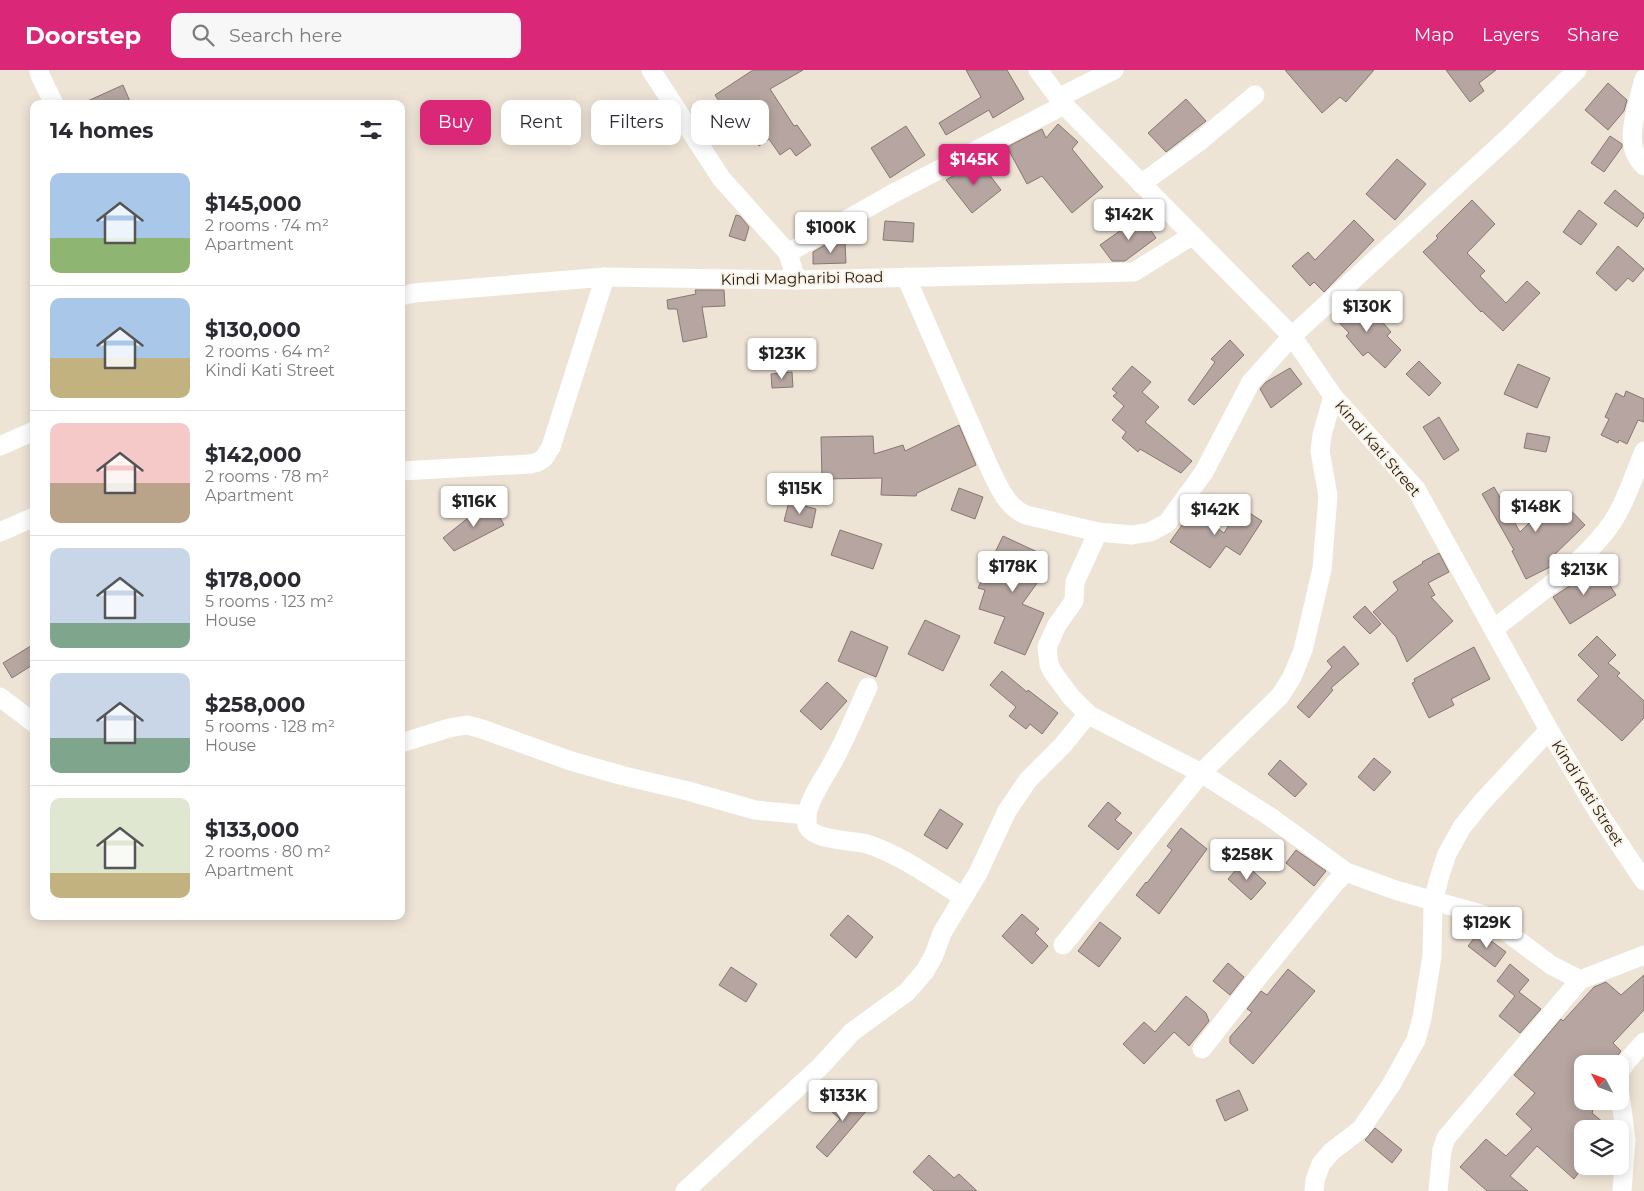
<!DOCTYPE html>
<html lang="en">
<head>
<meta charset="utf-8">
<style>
	:root { --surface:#fff; --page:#f7f7f7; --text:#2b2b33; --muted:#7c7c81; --line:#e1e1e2; --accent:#db2777 }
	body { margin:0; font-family:Montserrat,sans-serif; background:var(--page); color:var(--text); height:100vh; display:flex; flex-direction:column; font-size:19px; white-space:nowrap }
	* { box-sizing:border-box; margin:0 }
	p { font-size:16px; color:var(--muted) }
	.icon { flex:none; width:28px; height:28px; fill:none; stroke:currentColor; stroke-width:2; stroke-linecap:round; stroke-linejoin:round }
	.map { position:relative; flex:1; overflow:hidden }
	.side { position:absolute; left:30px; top:30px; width:375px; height:820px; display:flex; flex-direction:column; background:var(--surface); border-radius:10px; box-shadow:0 2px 12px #0003 }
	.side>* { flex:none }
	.banner { position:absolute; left:420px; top:30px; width:475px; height:45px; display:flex; gap:10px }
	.needle { width:32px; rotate:311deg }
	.controls { position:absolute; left:1574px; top:985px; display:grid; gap:10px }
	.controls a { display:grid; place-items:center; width:55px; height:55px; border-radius:10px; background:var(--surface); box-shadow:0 2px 12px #0003; font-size:25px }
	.price { position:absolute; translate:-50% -42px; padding:0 11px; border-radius:5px; background:#fff; color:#222; font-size:16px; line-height:32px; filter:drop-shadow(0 1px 2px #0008) }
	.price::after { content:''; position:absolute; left:50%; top:30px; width:15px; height:11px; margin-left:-8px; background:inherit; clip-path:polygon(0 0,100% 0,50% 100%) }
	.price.on { background:var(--accent); color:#fff }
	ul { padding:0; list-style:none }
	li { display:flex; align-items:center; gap:15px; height:125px; padding:0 20px }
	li+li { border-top:1px solid var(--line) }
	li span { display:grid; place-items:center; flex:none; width:140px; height:100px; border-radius:10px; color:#555 }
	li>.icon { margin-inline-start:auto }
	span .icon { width:60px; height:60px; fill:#fffc; stroke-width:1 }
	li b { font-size:21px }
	h2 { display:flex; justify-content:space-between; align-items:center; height:60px; padding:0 20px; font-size:21px }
	.chip { padding:0 18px; border-radius:10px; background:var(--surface); box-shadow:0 2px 12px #0003; font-size:18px; line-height:45px }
	.chip.on { background:var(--accent); color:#fff }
	header { display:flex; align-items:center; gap:30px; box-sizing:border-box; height:70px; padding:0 25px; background:var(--accent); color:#fff }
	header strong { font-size:24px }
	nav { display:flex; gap:28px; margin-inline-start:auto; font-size:18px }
	.search { width:350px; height:45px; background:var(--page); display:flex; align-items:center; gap:12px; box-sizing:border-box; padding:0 18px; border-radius:10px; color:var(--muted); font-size:19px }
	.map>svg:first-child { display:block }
</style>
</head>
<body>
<header>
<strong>Doorstep</strong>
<div class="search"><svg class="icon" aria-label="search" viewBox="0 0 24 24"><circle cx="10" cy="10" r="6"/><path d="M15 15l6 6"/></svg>Search here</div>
<nav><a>Map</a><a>Layers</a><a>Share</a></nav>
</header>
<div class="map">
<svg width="1644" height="1121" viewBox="0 0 1644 1121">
	<rect width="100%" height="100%" fill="#eee4d6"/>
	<g fill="#b6a5a0" stroke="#877772">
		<path d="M 753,0 L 803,0 L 770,19 L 794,56 L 797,55 L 811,75 L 796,86 L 790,78 L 780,85 L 769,69 L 759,76 L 752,65 L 746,68 L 737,54 L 728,60 L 718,44 L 724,39 L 715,25 Z"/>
		<path d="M 966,0 L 1007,0 L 1024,29 L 993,48 L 989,40 L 946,65 L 939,53 L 981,27 Z"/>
		<path d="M 1285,0 L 1374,0 L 1346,32 L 1340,27 L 1322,43 Z"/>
		<path d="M 1446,0 L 1496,0 L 1479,13 L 1484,21 L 1470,32 Z"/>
		<path d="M 1608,13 L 1627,30 L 1624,41 L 1608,60 L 1585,40 Z"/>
		<path d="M 123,15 L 131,34 L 81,34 Z"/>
		<path d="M 1186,29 L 1206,51 L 1166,82 L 1148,63 Z"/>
		<path d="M 1058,54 L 1078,72 L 1072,79 L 1103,117 L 1072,143 L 1042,106 L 1027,114 L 1007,77 L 1042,59 L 1046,68 Z"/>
		<path d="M 906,56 L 925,85 L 890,108 L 871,78 Z"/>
		<path d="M 1610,66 L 1622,74 L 1622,77 L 1604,102 L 1591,93 Z"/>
		<path d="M 1397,89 L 1426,114 L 1395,150 L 1366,124 Z"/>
		<path d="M 979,91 L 1001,120 L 972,143 L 946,110 Z"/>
		<path d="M 1615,120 L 1644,144 L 1644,147 L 1637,157 L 1604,133 Z"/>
		<path d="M 1472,130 L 1495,154 L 1467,183 L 1485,201 L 1480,206 L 1506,233 L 1527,211 L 1540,223 L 1503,261 L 1482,241 L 1481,242 L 1423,182 L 1438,168 L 1436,166 Z"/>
		<path d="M 1579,140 L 1597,154 L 1581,175 L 1563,162 Z"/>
		<path d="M 736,145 L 740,146 L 749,157 L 745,171 L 729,166 Z"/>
		<path d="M 1141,146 L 1156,168 L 1125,191 L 1112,191 L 1100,175 Z"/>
		<path d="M 1354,150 L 1374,170 L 1324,222 L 1314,212 L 1310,216 L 1292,196 L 1308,182 L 1315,190 Z"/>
		<path d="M 885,151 L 914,153 L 913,172 L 883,170 Z"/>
		<path d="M 830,172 L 845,172 L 846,193 L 813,194 L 813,182 Z"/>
		<path d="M 1618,176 L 1644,199 L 1633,212 L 1628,208 L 1616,221 L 1596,203 Z"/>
		<path d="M 695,220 L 724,220 L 725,236 L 702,237 L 707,267 L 683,272 L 677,239 L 668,239 L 667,230 L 696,224 Z"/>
		<path d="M 1350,228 L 1366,245 L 1372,240 L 1391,262 L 1387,266 L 1401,280 L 1385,298 L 1368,282 L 1363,286 L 1346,266 L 1349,263 L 1332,245 Z"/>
		<path d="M 1230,270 L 1244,285 L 1194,335 L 1188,330 L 1215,292 L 1211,289 Z"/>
		<path d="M 1419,291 L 1441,313 L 1429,326 L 1406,304 Z"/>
		<path d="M 1518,294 L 1550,308 L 1537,338 L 1504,324 Z"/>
		<path d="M 1132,296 L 1151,312 L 1142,322 L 1159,337 L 1145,352 L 1192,391 L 1181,403 L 1140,379 L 1138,382 L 1122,368 L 1126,362 L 1112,350 L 1124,336 L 1113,326 L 1117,323 L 1112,319 Z"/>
		<path d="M 1290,298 L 1302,314 L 1271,338 L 1260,319 L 1266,312 Z"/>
		<path d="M 792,302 L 793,317 L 772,318 L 771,304 Z"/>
		<path d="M 1626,321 L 1644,329 L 1644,352 L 1638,350 L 1627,374 L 1619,370 L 1618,373 L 1601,365 L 1609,349 L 1605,347 L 1616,323 L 1624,327 Z"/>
		<path d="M 1439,347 L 1459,380 L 1444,390 L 1423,357 Z"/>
		<path d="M 959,355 L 976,395 L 917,423 L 916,426 L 881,425 L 882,408 L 822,409 L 821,367 L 873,366 L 874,384 L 903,375 L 905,381 Z"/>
		<path d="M 1527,363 L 1550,367 L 1546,382 L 1524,378 Z"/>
		<path d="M 1494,417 L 1520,462 L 1557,426 L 1585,455 L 1549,490 L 1552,496 L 1526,509 L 1512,481 L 1514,480 L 1482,424 Z"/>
		<path d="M 959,418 L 983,427 L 975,449 L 951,440 Z"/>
		<path d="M 789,432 L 816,439 L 812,458 L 784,451 Z"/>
		<path d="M 493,434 L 504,455 L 454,481 L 443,468 L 468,448 L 468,447 Z"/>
		<path d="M 1240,437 L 1262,451 L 1240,485 L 1226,476 L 1210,498 L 1170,472 L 1192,441 L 1224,463 Z"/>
		<path d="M 840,460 L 882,474 L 873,499 L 831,485 Z"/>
		<path d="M 1003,466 L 1046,486 L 1040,498 L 1045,502 L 1022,534 L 1044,543 L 1025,585 L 994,573 L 1005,547 L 979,539 L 985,520 L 978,518 Z"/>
		<path d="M 1439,483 L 1449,502 L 1428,513 L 1435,525 L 1431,527 L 1453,551 L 1407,592 L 1396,567 L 1373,542 L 1398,520 L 1393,512 L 1423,493 L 1422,492 Z"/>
		<path d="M 1598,497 L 1616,525 L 1570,554 L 1553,527 Z"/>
		<path d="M 1365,536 L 1381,554 L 1370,564 L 1353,547 Z"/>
		<path d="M 925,550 L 960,566 L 943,601 L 908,584 Z"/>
		<path d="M 851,561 L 888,577 L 876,607 L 838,591 Z"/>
		<path d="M 1597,566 L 1616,585 L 1608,593 L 1620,603 L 1617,606 L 1644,631 L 1644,648 L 1622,671 L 1577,630 L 1599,606 L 1578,585 Z"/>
		<path d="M 34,574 L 34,594 L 12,608 L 3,593 Z"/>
		<path d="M 1344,576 L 1359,594 L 1331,618 L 1333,620 L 1309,648 L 1297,637 L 1332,597 L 1327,591 Z"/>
		<path d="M 1474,577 L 1490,609 L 1451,629 L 1454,635 L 1429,648 L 1412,613 L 1415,612 L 1414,609 Z"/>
		<path d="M 1002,601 L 1027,622 L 1028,620 L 1058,643 L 1042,664 L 1030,654 L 1026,659 L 1009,646 L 1016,637 L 990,615 Z"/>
		<path d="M 827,612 L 847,631 L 821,660 L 800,641 Z"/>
		<path d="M 1374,688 L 1391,702 L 1374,721 L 1358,707 Z"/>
		<path d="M 1280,690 L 1307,714 L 1295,727 L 1268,704 Z"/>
		<path d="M 1108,732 L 1121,743 L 1115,750 L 1132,763 L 1118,780 L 1088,756 Z"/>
		<path d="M 940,739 L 963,754 L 947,779 L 924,765 Z"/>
		<path d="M 1181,758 L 1207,779 L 1159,844 L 1136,825 L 1146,812 L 1147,813 L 1172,780 L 1167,776 Z"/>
		<path d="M 1296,780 L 1326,801 L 1314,816 L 1286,793 Z"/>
		<path d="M 1243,792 L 1266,813 L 1251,830 L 1228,809 Z"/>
		<path d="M 1022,844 L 1039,859 L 1035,863 L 1048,876 L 1032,894 L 1002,866 Z"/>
		<path d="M 848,845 L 873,867 L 856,888 L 830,865 Z"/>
		<path d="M 1100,852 L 1121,868 L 1099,897 L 1078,881 Z"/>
		<path d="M 1479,862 L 1506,882 L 1495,897 L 1468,876 Z"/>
		<path d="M 1228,893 L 1244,907 L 1230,925 L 1213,911 Z"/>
		<path d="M 1510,894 L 1529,910 L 1519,922 L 1541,939 L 1520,963 L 1499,946 L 1515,926 L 1497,911 Z"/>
		<path d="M 731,897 L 757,914 L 746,932 L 719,915 Z"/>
		<path d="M 1288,899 L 1315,921 L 1253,994 L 1230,973 L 1230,967 L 1252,942 L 1247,939 L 1261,921 L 1267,925 Z"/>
		<path d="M 1644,905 L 1644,940 L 1613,973 L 1621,981 L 1612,994 L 1582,994 L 1582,1031 L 1593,1040 L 1592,1043 L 1611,1059 L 1582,1059 L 1582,1098 L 1574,1109 L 1537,1076 L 1510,1106 L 1528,1121 L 1487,1121 L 1460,1097 L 1486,1069 L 1506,1086 L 1532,1059 L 1516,1044 L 1535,1023 L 1514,1005 L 1561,949 L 1563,951 L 1594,917 L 1606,912 L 1621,925 Z"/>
		<path d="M 1186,926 L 1206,943 L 1209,951 L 1189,976 L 1174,962 L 1144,994 L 1123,974 L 1144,952 L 1155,962 Z"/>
		<path d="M 1239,1020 L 1248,1040 L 1225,1051 L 1216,1030 Z"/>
		<path d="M 850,1021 L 868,1039 L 827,1087 L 816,1077 L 840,1049 L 831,1041 Z"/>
		<path d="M 1375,1058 L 1402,1080 L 1392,1093 L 1365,1070 Z"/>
		<path d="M 929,1085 L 954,1108 L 959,1104 L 977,1121 L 934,1121 L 913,1102 Z"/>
	</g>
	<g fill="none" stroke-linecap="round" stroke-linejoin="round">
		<g stroke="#fff" stroke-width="19">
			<path d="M 39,0 L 40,5 L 54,34"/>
			<path d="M 651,0 L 721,108 L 788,183 L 796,210"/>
			<path d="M 1038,0 L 1064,35 L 1292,266 L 1333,326 L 1416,419 L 1549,660 L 1598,742 L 1644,811"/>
			<path d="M 1644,9 C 1640,25 1629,60 1633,75 C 1634,84 1639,90 1644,96"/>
			<path d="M 1058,28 L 1114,0"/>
			<path d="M 1141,114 L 1200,71 L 1255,25"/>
			<path d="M 788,183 L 892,124 L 1064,35"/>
			<path d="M 906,207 L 991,401 C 1000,419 1007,437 1026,445 L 1098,462 L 1132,465 L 1150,462 L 1167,453 L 1204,402 L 1251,312 L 1292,266 L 1511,65 L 1577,0"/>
			<path d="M 401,226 L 414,223 L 605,207 L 796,210 L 1134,202 L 1193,165"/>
			<path d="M 0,376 L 34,361"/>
			<path d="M 401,401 L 530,394 L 538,392 L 544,388 L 551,377 L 605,207"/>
			<path d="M 0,462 L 34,447"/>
			<path d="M 1098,462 L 1075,512 L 1074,531 L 1057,555 L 1047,577 L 1049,594 L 1052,601 L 1071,627 L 1089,645 L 1201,703 L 1269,746 L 1346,802 L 1395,820 L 1484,845 L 1551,895 L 1580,910 L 1644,885"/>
			<path d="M 1494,559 C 1531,529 1576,499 1606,461 C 1624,438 1633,408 1644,381"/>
			<path d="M 868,617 C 857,641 847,666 834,690 C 825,707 811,725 807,744 C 807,747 807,752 807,755 C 812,771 853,770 867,774 C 901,785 932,808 963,827"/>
			<path d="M 0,627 L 34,653"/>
			<path d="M 401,673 L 449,658 L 467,655 L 482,659 L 571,691 L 624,706 L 688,721 L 755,740 L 807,745"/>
			<path d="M 1063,875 L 1201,703 L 1280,626 L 1292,607 L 1303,580 L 1322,499 L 1328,426 L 1320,381 L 1322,365 L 1333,326"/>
			<path d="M 1202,979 L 1255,911 L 1335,813 L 1346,802"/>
			<path d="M 1620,1002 L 1627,991 L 1644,972"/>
			<path d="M 1620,1024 L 1626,1070 L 1622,1121"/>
			<path d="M 685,1121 L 820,997 L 852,962 L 907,922 L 925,901 L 934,885 L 942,863 L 978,803 L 1007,741 L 1028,710 L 1063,675 L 1084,649 L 1089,645"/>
			<path d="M 1314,1121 L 1315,1110 L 1321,1094 L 1331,1082 L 1361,1059 L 1391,1015 L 1416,970 L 1422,948 L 1432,886 L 1433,831 L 1440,805 L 1447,784 L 1462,757 L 1483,731 L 1549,660"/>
			<path d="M 1438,1121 L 1442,1080 L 1446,1068 L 1580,910"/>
		</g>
	</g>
	<g text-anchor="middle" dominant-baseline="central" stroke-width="4" stroke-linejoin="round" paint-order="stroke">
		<g font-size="15" fill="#1c1914" stroke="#fbf2e3">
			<text transform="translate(802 208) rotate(-1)">Kindi Magharibi Road</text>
			<text transform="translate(1378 378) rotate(49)">Kindi Kati Street</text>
			<text transform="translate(1588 723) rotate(58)">Kindi Kati Street</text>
		</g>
	</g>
</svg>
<div class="controls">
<a><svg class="needle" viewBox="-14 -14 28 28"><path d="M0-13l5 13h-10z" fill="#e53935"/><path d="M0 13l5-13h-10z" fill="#7c7c81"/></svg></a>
<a><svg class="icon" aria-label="layers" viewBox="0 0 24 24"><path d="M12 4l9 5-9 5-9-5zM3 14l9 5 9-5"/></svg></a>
</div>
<b class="price on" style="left:974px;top:116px">$145K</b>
<b class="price" style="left:1129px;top:171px">$142K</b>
<b class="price" style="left:831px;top:184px">$100K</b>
<b class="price" style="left:1367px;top:263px">$130K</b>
<b class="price" style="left:782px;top:310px">$123K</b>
<b class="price" style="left:800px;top:445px">$115K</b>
<b class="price" style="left:474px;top:458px">$116K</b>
<b class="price" style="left:1536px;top:463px">$148K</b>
<b class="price" style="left:1215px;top:466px">$142K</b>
<b class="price" style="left:1013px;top:523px">$178K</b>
<b class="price" style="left:1584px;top:526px">$213K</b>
<b class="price" style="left:1247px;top:811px">$258K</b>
<b class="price" style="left:1487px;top:879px">$129K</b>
<b class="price" style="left:843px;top:1052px">$133K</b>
<div class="banner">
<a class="chip on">Buy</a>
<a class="chip">Rent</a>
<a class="chip">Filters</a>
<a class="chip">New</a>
</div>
<section class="side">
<h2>14 homes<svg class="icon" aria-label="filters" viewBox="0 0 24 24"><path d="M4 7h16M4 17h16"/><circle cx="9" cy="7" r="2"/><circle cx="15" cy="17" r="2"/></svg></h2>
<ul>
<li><span style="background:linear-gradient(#a9c7e8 65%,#8fb573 0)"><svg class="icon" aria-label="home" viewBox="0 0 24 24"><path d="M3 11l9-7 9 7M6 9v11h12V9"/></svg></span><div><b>$145,000</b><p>2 rooms · 74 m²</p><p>Apartment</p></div></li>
<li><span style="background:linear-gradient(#a9c7e8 60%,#c2b280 0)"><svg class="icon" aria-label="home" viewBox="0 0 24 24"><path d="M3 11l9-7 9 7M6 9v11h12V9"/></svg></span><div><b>$130,000</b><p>2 rooms · 64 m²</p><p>Kindi Kati Street</p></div></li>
<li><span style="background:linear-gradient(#f6c9c9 60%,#b9a48a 0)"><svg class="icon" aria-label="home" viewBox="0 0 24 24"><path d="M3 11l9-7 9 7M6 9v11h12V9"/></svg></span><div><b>$142,000</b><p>2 rooms · 78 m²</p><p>Apartment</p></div></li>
<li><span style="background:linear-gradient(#c9d6e8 75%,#7fa58c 0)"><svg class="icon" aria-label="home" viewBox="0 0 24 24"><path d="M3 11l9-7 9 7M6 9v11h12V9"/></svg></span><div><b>$178,000</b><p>5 rooms · 123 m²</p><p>House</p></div></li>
<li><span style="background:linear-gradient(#c9d6e8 65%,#7fa58c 0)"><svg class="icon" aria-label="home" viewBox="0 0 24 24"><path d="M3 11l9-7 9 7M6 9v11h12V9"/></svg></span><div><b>$258,000</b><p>5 rooms · 128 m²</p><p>House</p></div></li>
<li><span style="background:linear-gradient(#dfe7d0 75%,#c2b280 0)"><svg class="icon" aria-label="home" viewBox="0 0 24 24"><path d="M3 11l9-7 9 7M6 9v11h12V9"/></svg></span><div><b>$133,000</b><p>2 rooms · 80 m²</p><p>Apartment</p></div></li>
</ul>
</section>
</div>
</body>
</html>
